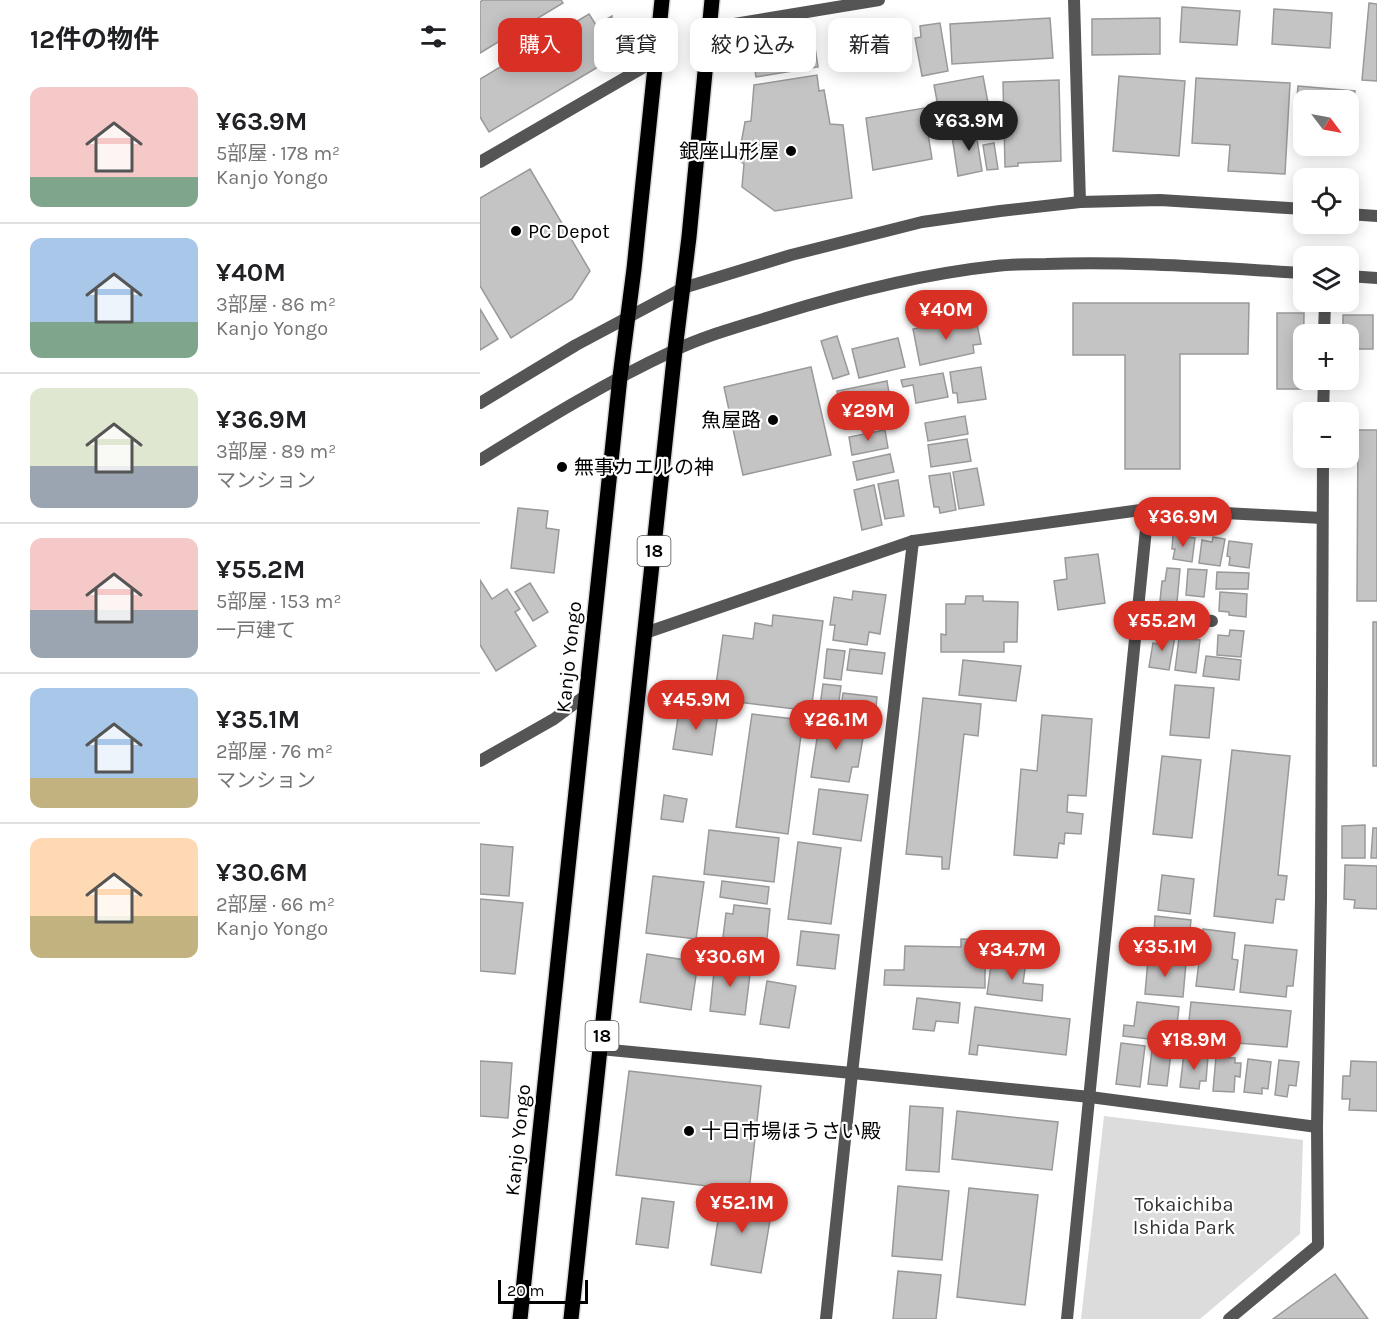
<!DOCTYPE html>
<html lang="ja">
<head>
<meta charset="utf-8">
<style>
	:root { --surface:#fff; --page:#f6f6f6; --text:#202124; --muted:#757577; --line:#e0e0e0; --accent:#d93025 }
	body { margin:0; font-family:Karla,"Noto Sans JP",sans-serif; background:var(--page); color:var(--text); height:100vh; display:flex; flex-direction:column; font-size:22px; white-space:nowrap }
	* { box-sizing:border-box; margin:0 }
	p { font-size:20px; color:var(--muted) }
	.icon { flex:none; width:33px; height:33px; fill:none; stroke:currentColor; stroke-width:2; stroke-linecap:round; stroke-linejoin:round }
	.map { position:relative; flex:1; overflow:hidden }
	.sheet { display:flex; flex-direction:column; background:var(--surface); width:480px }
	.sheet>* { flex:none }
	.banner { position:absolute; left:18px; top:18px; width:570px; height:54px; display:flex; gap:12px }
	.needle { width:39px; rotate:122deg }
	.controls { position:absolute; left:813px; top:90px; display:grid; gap:12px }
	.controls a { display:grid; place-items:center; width:66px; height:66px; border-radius:12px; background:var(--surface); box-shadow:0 3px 15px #0003; font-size:30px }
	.scale { position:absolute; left:18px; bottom:15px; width:90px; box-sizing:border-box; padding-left:6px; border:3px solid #000; border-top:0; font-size:16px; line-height:21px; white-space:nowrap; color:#000; -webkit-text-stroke:4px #fff; paint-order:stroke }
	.price { position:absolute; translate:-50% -51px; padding:0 14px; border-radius:21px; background:var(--accent); color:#fff; font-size:20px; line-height:39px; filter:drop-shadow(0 2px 3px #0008) }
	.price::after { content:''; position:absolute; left:50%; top:36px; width:18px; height:14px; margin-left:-9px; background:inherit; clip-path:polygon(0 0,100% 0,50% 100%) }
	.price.active { background:#222; color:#fff }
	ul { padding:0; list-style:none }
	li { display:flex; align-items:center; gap:18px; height:150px; padding:0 30px }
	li+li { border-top:2px solid var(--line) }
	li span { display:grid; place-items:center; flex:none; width:168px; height:120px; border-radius:12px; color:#555 }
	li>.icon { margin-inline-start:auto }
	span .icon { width:72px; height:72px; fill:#fffc; stroke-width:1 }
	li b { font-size:26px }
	h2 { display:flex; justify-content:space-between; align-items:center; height:72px; padding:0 30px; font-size:26px }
	.chip { padding:0 21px; border-radius:12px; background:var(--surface); box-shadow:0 3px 15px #0003; font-size:21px; line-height:54px }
	.chip.active { background:var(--accent); color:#fff }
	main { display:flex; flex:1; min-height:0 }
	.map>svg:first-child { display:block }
</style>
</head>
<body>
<main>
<section class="sheet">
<h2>12件の物件<svg class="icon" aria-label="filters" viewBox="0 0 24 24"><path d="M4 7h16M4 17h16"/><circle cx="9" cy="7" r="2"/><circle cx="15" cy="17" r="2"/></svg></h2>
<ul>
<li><span style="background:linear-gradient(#f6c9c9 75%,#7fa58c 0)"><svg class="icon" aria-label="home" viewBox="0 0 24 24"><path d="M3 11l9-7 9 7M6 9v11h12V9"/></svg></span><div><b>¥63.9M</b><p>5部屋 · 178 m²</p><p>Kanjo Yongo</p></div></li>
<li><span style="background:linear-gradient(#a9c7e8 70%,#7fa58c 0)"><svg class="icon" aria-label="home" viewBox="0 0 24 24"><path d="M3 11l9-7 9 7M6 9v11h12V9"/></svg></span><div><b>¥40M</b><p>3部屋 · 86 m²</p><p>Kanjo Yongo</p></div></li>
<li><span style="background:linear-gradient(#dfe7d0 65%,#9aa5b1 0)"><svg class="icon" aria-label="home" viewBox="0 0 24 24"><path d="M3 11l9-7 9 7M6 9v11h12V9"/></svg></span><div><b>¥36.9M</b><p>3部屋 · 89 m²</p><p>マンション</p></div></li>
<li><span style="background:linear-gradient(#f6c9c9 60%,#9aa5b1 0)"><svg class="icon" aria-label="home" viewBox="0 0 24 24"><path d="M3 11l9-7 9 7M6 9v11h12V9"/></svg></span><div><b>¥55.2M</b><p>5部屋 · 153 m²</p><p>一戸建て</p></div></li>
<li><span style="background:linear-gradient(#a9c7e8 75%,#c2b280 0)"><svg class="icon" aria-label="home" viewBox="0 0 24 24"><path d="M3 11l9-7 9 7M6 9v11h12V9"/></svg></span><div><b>¥35.1M</b><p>2部屋 · 76 m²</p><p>マンション</p></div></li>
<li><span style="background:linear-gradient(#ffd9b3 65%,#c2b280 0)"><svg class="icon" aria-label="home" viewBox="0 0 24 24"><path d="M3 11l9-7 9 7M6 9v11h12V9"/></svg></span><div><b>¥30.6M</b><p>2部屋 · 66 m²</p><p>Kanjo Yongo</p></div></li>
</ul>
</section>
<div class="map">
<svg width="897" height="1319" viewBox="0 0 897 1319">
	<rect width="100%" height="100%" fill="#fff"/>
	<path fill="#dcdcdc" d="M 624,1116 L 823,1140 L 820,1234 L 720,1319 L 601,1319 Z"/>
	<g fill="#c4c4c4" stroke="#999" stroke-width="1.5">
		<path d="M 3,0 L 81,0 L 83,3 L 0,53 L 0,2 Z"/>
		<path d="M 889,3 L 897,4 L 897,81 L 882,80 Z"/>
		<path d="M 702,7 L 760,11 L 757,45 L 700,42 Z"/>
		<path d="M 794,9 L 852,13 L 850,48 L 792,44 Z"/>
		<path d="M 109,14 L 116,25 L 132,16 L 133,58 L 9,132 L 0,117 L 0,79 Z"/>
		<path d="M 570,18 L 573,58 L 472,64 L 470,24 Z"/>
		<path d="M 680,18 L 680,54 L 612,55 L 612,19 Z"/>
		<path d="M 460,23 L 468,71 L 442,76 L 435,38 L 441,37 L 440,26 Z"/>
		<path d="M 333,35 L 338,67 L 276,77 L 271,45 Z"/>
		<path d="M 337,75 L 339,91 L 344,90 L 350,124 L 363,125 L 372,198 L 295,211 L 262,187 L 264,164 L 258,160 L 265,122 L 271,121 L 274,85 Z"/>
		<path d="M 503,76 L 511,119 L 462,128 L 454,85 Z"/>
		<path d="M 639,76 L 705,81 L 699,156 L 633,151 Z"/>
		<path d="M 716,78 L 810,83 L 805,174 L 748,171 L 750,145 L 712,143 Z"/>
		<path d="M 579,80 L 581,161 L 538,163 L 538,166 L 525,167 L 523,82 Z"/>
		<path d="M 818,86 L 875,91 L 872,124 L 868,124 L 868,100 L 824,100 L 824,121 L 815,120 Z"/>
		<path d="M 444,108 L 452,159 L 393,170 L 386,118 Z"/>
		<path d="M 514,129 L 514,136 L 497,139 L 502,171 L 478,176 L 472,136 Z"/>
		<path d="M 514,143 L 518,169 L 507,170 L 503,145 Z"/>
		<path d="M 50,169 L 110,271 L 92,299 L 31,338 L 0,286 L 0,198 Z"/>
		<path d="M 593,303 L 769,303 L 768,354 L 700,354 L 700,469 L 645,469 L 645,355 L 593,355 Z"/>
		<path d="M 0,309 L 18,339 L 0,350 Z"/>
		<path d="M 797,313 L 824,313 L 823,389 L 797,389 Z"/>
		<path d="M 863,315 L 893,315 L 893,349 L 868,349 L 868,334 L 863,334 Z"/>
		<path d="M 487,318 L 488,325 L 497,324 L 501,344 L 493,345 L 494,353 L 440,365 L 433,329 Z"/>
		<path d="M 357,336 L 369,374 L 353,379 L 341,341 Z"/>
		<path d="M 418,338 L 425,367 L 379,378 L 372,349 Z"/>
		<path d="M 331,367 L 351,455 L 263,475 L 244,387 Z"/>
		<path d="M 501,367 L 506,399 L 478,403 L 477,393 L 473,393 L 470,372 Z"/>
		<path d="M 463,373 L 468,397 L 436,403 L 433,385 L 423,387 L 421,380 Z"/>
		<path d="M 407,381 L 410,399 L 360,408 L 357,391 Z"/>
		<path d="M 398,408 L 400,421 L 365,429 L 362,414 Z"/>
		<path d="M 485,416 L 488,434 L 448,441 L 445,423 Z"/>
		<path d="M 405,430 L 408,448 L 372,455 L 369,437 Z"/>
		<path d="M 878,430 L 897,430 L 897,601 L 877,601 Z"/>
		<path d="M 487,439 L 491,461 L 451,467 L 448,445 Z"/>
		<path d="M 410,454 L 414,472 L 377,480 L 373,462 Z"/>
		<path d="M 497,468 L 504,505 L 479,509 L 473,472 Z"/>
		<path d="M 470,473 L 476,510 L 460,513 L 459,507 L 454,507 L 449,476 Z"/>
		<path d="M 418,480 L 424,516 L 405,519 L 398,484 Z"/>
		<path d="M 394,485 L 402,525 L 382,530 L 374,490 Z"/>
		<path d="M 38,508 L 68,511 L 66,528 L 79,530 L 74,573 L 31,568 Z"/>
		<path d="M 693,535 L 715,538 L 712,562 L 693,559 L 695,549 L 692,549 Z"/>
		<path d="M 733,537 L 745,539 L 740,566 L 719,563 L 722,540 L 732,542 Z"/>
		<path d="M 749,541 L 772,544 L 769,568 L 749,565 L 750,557 L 747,556 Z"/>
		<path d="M 618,554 L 625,603 L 578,610 L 574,581 L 587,579 L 585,558 Z"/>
		<path d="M 687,568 L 700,569 L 697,602 L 680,601 L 682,581 L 685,581 Z"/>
		<path d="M 708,569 L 727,570 L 724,597 L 706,595 Z"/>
		<path d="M 737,572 L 769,573 L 768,589 L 736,589 Z"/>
		<path d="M 0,580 L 12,599 L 27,589 L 40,609 L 35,612 L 56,646 L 16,671 L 0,645 Z"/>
		<path d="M 50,583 L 68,612 L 53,621 L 35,592 Z"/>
		<path d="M 373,591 L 406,595 L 400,634 L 389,632 L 387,645 L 353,640 L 355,625 L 350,625 L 354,597 L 372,600 Z"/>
		<path d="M 740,592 L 767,594 L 766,617 L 749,615 L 749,612 L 739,611 Z"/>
		<path d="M 486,596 L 503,596 L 503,601 L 538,602 L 537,642 L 524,642 L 524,652 L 461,652 L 461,634 L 466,635 L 466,604 L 485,604 Z"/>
		<path d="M 293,615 L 343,621 L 331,711 L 234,699 L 243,635 L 273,639 L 275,623 L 292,626 Z"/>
		<rect x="893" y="622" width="4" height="144"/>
		<path d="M 750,630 L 764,631 L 761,657 L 737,655 L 738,635 L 749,636 Z"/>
		<path d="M 679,633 L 695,636 L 689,670 L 669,667 L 673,643 L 677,644 Z"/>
		<path d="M 699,638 L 720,640 L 716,673 L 695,670 Z"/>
		<path d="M 347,649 L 365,651 L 361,680 L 344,678 Z"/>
		<path d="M 370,649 L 405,653 L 402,674 L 367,670 Z"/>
		<path d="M 726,656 L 761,660 L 759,680 L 723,676 Z"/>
		<path d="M 483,660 L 541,666 L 536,701 L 479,695 Z"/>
		<path d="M 343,684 L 361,686 L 357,716 L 339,714 Z"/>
		<path d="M 695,685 L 734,688 L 729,738 L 690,735 Z"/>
		<path d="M 363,693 L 397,697 L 395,718 L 360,715 Z"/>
		<path d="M 443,698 L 501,704 L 498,736 L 484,734 L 469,869 L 462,869 L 462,857 L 426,854 Z"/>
		<path d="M 200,706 L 238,713 L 232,755 L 193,749 Z"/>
		<path d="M 272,714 L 323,720 L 308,834 L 256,827 Z"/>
		<path d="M 562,715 L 612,719 L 606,796 L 588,795 L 587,812 L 603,814 L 601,834 L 585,833 L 584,844 L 579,843 L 577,858 L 534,855 L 541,769 L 557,771 Z"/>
		<path d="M 340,719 L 377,725 L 375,737 L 383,738 L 378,767 L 372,767 L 369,782 L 331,777 Z"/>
		<path d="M 752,750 L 810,756 L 798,875 L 807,876 L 804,900 L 796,899 L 793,923 L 734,916 Z"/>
		<path d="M 682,756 L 721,760 L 712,838 L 673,834 Z"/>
		<path d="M 339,789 L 388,795 L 381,841 L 333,834 Z"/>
		<path d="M 184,795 L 207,799 L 203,822 L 181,819 Z"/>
		<path d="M 885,825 L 885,858 L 862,858 L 862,826 Z"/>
		<path d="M 893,828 L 897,828 L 897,858 L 891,858 Z"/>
		<path d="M 229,830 L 299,838 L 294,882 L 224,874 Z"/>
		<path d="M 318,842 L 361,848 L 351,924 L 308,919 Z"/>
		<path d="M 0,844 L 33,847 L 29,896 L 0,894 Z"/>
		<path d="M 865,865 L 897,866 L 897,909 L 874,908 L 875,900 L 864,899 Z"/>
		<path d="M 682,875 L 714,879 L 710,914 L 678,910 Z"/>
		<path d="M 173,876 L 224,882 L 216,939 L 166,933 Z"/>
		<path d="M 242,881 L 289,887 L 287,904 L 240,897 Z"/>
		<path d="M 0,899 L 43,903 L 35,974 L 0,971 Z"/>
		<path d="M 254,905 L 290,909 L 285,958 L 241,953 L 246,913 L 253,914 Z"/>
		<path d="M 675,916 L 711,920 L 707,957 L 669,953 L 670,935 L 674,935 Z"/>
		<path d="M 723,929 L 755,933 L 752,959 L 758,960 L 754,990 L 716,986 Z"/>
		<path d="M 321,931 L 359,935 L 355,969 L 317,965 Z"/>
		<path d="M 481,939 L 505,940 L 505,988 L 404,985 L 405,970 L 424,970 L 425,946 L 481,947 Z"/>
		<path d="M 765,945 L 817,950 L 813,986 L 807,986 L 806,997 L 760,992 Z"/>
		<path d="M 167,954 L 218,962 L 211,1010 L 160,1002 Z"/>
		<path d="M 512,958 L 546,962 L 543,983 L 563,985 L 562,1001 L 507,994 Z"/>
		<path d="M 668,959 L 706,963 L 703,997 L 665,994 Z"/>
		<path d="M 235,962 L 271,966 L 265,1015 L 230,1011 Z"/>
		<path d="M 287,981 L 316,986 L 309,1028 L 280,1024 Z"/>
		<path d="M 437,998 L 480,1003 L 478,1023 L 456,1021 L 454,1031 L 433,1029 Z"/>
		<path d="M 657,1002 L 699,1007 L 695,1042 L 643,1036 L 644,1025 L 654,1026 Z"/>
		<path d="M 711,1002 L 811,1011 L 807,1047 L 707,1039 Z"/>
		<path d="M 495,1007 L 590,1019 L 586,1055 L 498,1045 L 497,1055 L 489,1054 Z"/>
		<path d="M 641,1043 L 665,1046 L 660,1087 L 636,1084 Z"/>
		<path d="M 672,1050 L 691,1053 L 687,1086 L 668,1084 Z"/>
		<path d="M 704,1053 L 728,1056 L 726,1081 L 720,1081 L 719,1089 L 700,1087 Z"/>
		<path d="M 736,1057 L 755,1058 L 755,1063 L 761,1063 L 760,1077 L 755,1076 L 754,1092 L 733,1091 Z"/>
		<path d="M 768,1059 L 791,1062 L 788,1089 L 782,1088 L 782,1094 L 764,1092 Z"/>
		<path d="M 799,1060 L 819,1062 L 816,1086 L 809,1085 L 807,1097 L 795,1095 Z"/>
		<path d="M 0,1061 L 32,1063 L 28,1118 L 0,1116 Z"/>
		<path d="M 871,1061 L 897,1062 L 897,1111 L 869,1110 L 870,1099 L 862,1099 L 863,1076 L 870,1076 Z"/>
		<path d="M 149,1071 L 281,1086 L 269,1191 L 136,1175 Z"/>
		<path d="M 430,1106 L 463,1108 L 459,1172 L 426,1170 Z"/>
		<path d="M 477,1111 L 578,1122 L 572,1170 L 472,1159 Z"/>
		<path d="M 418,1186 L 469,1191 L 462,1260 L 412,1256 Z"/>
		<path d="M 489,1188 L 558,1195 L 545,1305 L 477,1297 Z"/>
		<path d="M 242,1195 L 293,1203 L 281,1273 L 231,1265 Z"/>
		<path d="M 162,1198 L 194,1202 L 188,1248 L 156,1244 Z"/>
		<path d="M 418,1271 L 461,1275 L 456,1319 L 413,1319 Z"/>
		<path d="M 855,1274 L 888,1319 L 793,1319 Z"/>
	</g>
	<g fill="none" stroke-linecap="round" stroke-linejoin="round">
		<g stroke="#dbdbdb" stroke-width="18">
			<g id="primary">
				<path d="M 40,1319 L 140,377 L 154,269 L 182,0"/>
				<path d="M 91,1319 L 195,350 L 209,237 L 232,0"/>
			</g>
		</g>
		<path stroke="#555" stroke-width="12" d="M 658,614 L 732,621"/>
		<g stroke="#555" stroke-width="12">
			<path d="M 594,0 L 600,202"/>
			<path d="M 230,28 L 399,0"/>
			<path d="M 0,162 L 176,60"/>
			<path d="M 844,334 L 845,302"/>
			<path d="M 843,412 L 844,380"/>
			<path d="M 165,633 L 433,541 L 668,509 L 842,518"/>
			<path d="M 0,761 L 74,719 L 106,695"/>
			<path d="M 120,1049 L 372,1073 L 610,1097 L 837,1127"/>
			<path d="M 346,1319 L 372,1073 L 433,541"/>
			<path d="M 587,1319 L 668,509"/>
			<path d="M 749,1319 L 838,1245 L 837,1127 L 841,899 L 843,458"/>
		</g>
		<g stroke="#555" stroke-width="12">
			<path d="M 868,214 L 897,216"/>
			<path d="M 868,276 L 897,278"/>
			<path d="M 0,403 L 96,345 L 203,288 L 311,255 L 442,222 L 520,211 L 600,202 L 680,200 L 824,209"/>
			<path d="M 0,460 C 63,421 126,382 193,351 C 226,335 261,326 296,315 C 367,293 441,274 516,266 C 532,264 549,264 566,264 C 652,261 738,268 824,273"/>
		</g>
		<use href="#primary" stroke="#000" stroke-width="15"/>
	</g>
	<g fill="#000" stroke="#fff" stroke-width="2">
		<circle cx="311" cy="151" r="6"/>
		<circle cx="36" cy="231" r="6"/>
		<circle cx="293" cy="420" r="6"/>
		<circle cx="82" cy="467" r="6"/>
		<circle cx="209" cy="1131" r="6"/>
	</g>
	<g text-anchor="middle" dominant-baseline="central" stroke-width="4.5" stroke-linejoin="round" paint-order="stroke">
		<g fill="#fff" stroke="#4c4c4c" stroke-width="1.5">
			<rect x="157.5" y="536" width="33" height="30" rx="4.5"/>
			<rect x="105.5" y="1021" width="33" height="30" rx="4.5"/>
		</g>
		<g font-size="18" font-weight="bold" fill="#000">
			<text x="174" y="551">18</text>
			<text x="122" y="1036">18</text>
		</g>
		<g font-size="20" fill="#000" stroke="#fff" text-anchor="start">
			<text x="299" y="151" text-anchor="end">銀座山形屋</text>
			<text x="48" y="231">PC Depot</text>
			<text x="281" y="420" text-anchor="end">魚屋路</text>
			<text x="94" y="467">無事カエルの神</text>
			<text x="221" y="1131">十日市場ほうさい殿</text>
		</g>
		<g font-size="20" fill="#000" stroke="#fff">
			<text transform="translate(89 657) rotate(-84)">Kanjo Yongo</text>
			<text transform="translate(38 1140) rotate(-84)">Kanjo Yongo</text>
		</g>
		<g font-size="20" fill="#333" stroke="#fff">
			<text x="704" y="1204">Tokaichiba<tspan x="704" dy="23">Ishida Park</tspan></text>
		</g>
	</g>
</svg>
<div class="controls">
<a><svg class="needle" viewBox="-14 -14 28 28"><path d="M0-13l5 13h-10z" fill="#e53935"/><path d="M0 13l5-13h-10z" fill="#757577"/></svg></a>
<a><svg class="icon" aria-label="locate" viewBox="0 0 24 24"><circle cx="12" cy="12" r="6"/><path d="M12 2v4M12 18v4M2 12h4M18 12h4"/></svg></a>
<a><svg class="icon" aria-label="layers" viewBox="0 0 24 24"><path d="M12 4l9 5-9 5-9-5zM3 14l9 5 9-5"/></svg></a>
<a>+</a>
<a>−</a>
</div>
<div class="scale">20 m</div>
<b class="price active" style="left:489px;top:152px">¥63.9M</b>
<b class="price" style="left:466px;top:341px">¥40M</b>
<b class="price" style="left:388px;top:442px">¥29M</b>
<b class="price" style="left:703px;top:548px">¥36.9M</b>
<b class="price" style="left:682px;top:652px">¥55.2M</b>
<b class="price" style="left:216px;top:731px">¥45.9M</b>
<b class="price" style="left:356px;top:751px">¥26.1M</b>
<b class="price" style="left:685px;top:978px">¥35.1M</b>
<b class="price" style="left:532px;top:981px">¥34.7M</b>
<b class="price" style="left:250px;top:988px">¥30.6M</b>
<b class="price" style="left:714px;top:1071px">¥18.9M</b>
<b class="price" style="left:262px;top:1234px">¥52.1M</b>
<div class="banner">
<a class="chip active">購入</a>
<a class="chip">賃貸</a>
<a class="chip">絞り込み</a>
<a class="chip">新着</a>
</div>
</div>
</main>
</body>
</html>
